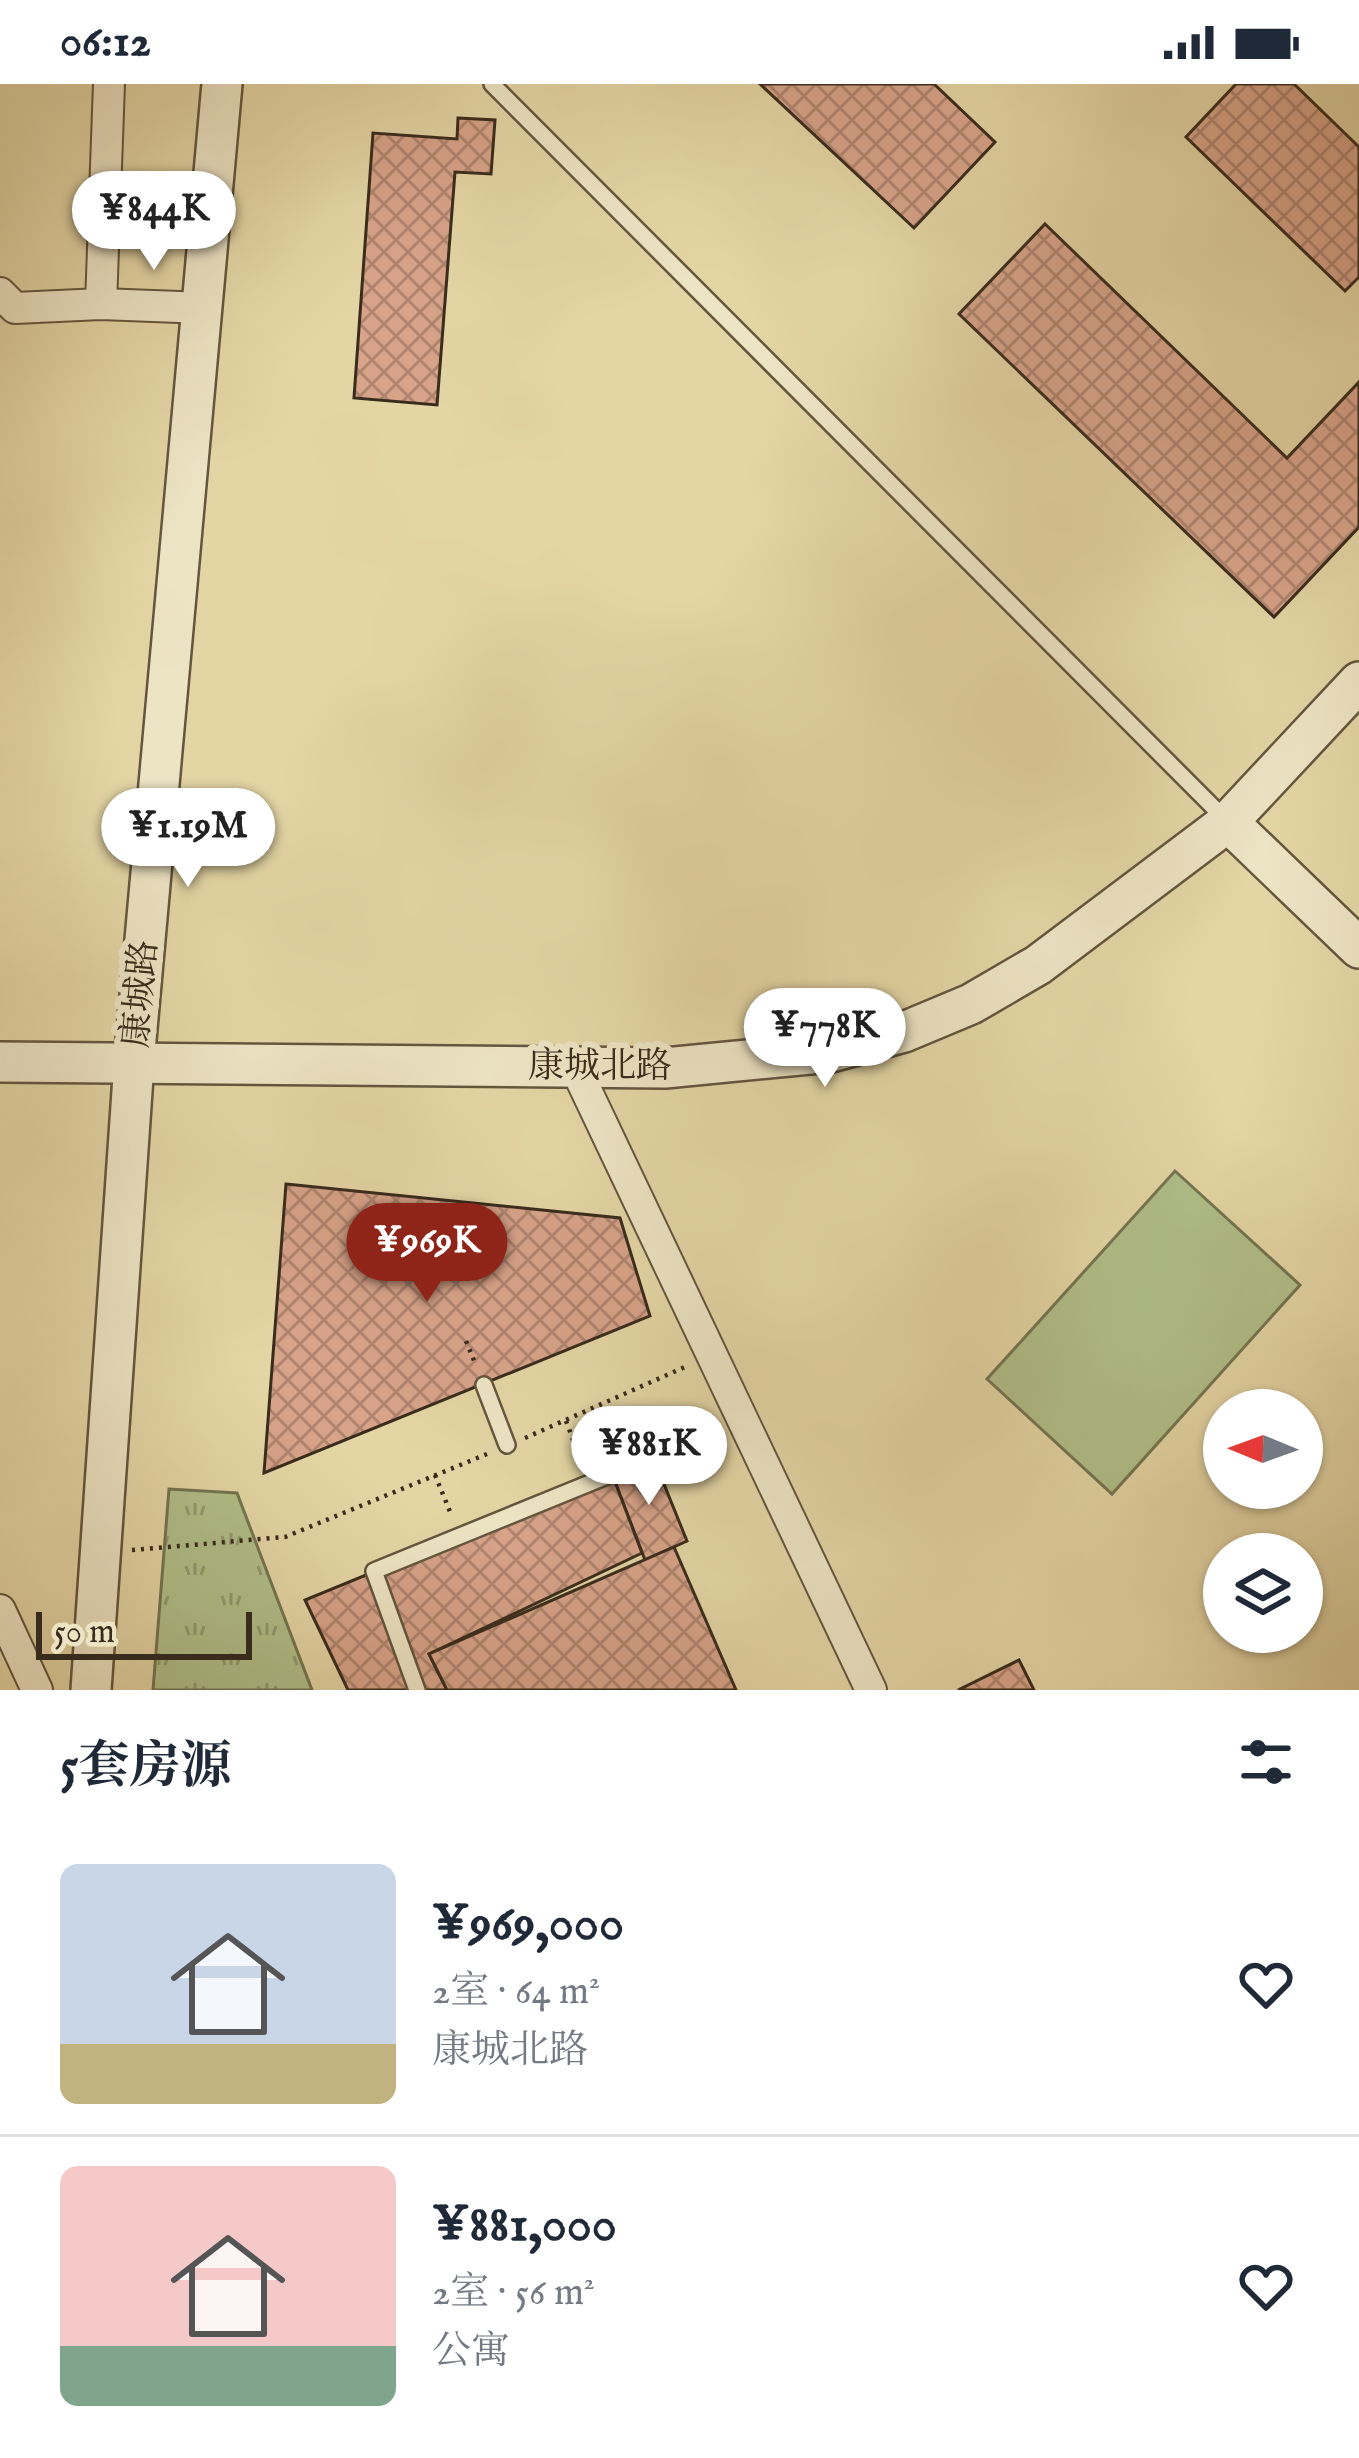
<!DOCTYPE html>
<html lang="zh">
<head>
<meta charset="utf-8">
<style>
	:root { --surface:#fff; --page:#f6f6f7; --text:#1f2937; --muted:#747a83; --line:#e0e1e3; --accent:#8f2418 }
	body { margin:0; font-family:"IM FELL English","Noto Serif SC",serif; background:var(--page); color:var(--text); height:100vh; display:flex; flex-direction:column; font-size:45px; white-space:nowrap }
	* { box-sizing:border-box; margin:0 }
	p { font-size:39px; color:var(--muted) }
	.icon { flex:none; width:66px; height:66px; fill:none; stroke:currentColor; stroke-width:2; stroke-linecap:round; stroke-linejoin:round }
	.map { position:relative; height:1606px; overflow:hidden }
	.details { display:flex; flex-direction:column; background:var(--surface); flex:1 }
	.details>* { flex:none }
	.needle { width:78px; rotate:271deg }
	.buttons { position:absolute; left:1203px; top:1305px; display:grid; gap:24px }
	.buttons a { display:grid; place-items:center; width:120px; height:120px; border-radius:50%; background:var(--surface); box-shadow:0 3px 9px #0004; font-size:60px }
	.scale { position:absolute; left:36px; bottom:30px; width:216px; box-sizing:border-box; padding-left:12px; border:6px solid #392c1c; border-top:0; font-size:33px; line-height:42px; white-space:nowrap; color:#392c1c; -webkit-text-stroke:9px #ede4c4; paint-order:stroke }
	.price { position:absolute; translate:-50% -102px; padding:0 27px; border-radius:42px; background:#fff; color:#222; font-size:39px; line-height:78px; filter:drop-shadow(0 3px 6px #0008) }
	.price::after { content:''; position:absolute; left:50%; top:72px; width:36px; height:27px; margin-left:-18px; background:inherit; clip-path:polygon(0 0,100% 0,50% 100%) }
	.price.current { background:var(--accent); color:#fff }
	ul { padding:0; list-style:none }
	li { display:flex; align-items:center; gap:36px; height:300px; padding:0 60px }
	li+li { border-top:3px solid var(--line) }
	li span { display:grid; place-items:center; flex:none; width:336px; height:240px; border-radius:18px; color:#555 }
	li>.icon { margin-inline-start:auto }
	span .icon { width:144px; height:144px; fill:#fffc; stroke-width:1 }
	li b { font-size:51px }
	h2 { display:flex; justify-content:space-between; align-items:center; height:144px; padding:0 60px; font-size:51px }
	.status { display:flex; justify-content:space-between; align-items:center; height:84px; padding:0 60px; background:var(--surface); direction:ltr }
	.status svg { height:33px; fill:currentColor }
	.map>svg:first-child { display:block }
</style>
</head>
<body>
<div class="status"><b>06:12</b><svg viewBox="0 0 49 12"><path d="M0 12V9h3v3zM5 12V6h3v6zM10 12V3h3v9zM15 12V0h3v12zM26 1h20v11H26zM47 4h2v5h-2z"/></svg></div>
<div class="map">
<svg width="1359" height="1606" viewBox="0 0 1359 1606">
	<defs>
		<pattern id="park-tufts" width="24" height="20" patternUnits="userSpaceOnUse" patternTransform="scale(3)"><rect width="24" height="20" fill="#b0be89"/><path d="M3 7l-1-3M5 7V3M7 7l1-3M15 17l-1-3M17 17v-4M19 17l1-3" fill="none" stroke="#909b6f"/></pattern>
		<pattern id="building-cross-hatch" width="8" height="8" patternUnits="userSpaceOnUse" patternTransform="scale(3)"><rect width="8" height="8" fill="#d7a389"/><path d="M0 0l8 8M0 8l8-8" fill="none" stroke="#af856f"/></pattern>
	</defs>
	<rect width="100%" height="100%" fill="#e4d5a5"/>
	<filter id="stains"><feTurbulence type="fractalNoise" baseFrequency=".00167" numOctaves="4"/><feColorMatrix values="0 0 0 0 .2 0 0 0 0 .09 0 0 0 0 .02 0 0 0 .5 -.17"/></filter>
	<radialGradient id="worn" r=".72"><stop offset=".6" stop-color="#630" stop-opacity="0"/><stop offset="1" stop-color="#630" stop-opacity=".3"/></radialGradient>
	<path fill="#b0be89" stroke="#747552" stroke-width="3" d="M 1175,1087 L 1300,1201 L 1112,1410 L 987,1295 Z"/>
	<path fill="url(#park-tufts)" stroke="#747552" stroke-width="3" d="M 169,1405 L 237,1409 L 312,1606 L 153,1606 Z"/>
	<g fill="url(#building-cross-hatch)" stroke="#392c1c" stroke-width="3">
		<path d="M 760,0 L 934,0 L 995,58 L 914,144 Z"/>
		<path d="M 1236,0 L 1294,0 L 1359,63 L 1359,193 L 1345,207 L 1186,53 Z"/>
		<path d="M 458,34 L 495,36 L 491,90 L 455,88 L 437,321 L 354,314 L 373,49 L 457,55 Z"/>
		<path d="M 1045,140 L 1287,374 L 1359,298 L 1359,443 L 1274,533 L 959,230 Z"/>
		<path d="M 286,1100 L 620,1134 L 650,1232 L 264,1389 Z"/>
		<path d="M 653,1373 L 687,1457 L 645,1476 L 612,1390 Z"/>
		<path d="M 612,1390 L 642,1469 L 429,1570 L 447,1606 L 348,1606 L 305,1516 Z"/>
		<path d="M 674,1463 L 736,1606 L 447,1606 L 429,1570 Z"/>
		<path d="M 1019,1576 L 1034,1606 L 958,1606 Z"/>
	</g>
	<g fill="none" stroke-linecap="round" stroke-linejoin="round">
		<g stroke="#64563e" stroke-width="20">
			<g id="service">
				<path d="M 492,0 L 1226,736"/>
				<path d="M 484,1301 L 507,1361"/>
				<path d="M 417,1606 L 374,1487 L 612,1390"/>
			</g>
		</g>
		<g stroke="#64563e" stroke-width="34">
			<g id="minor">
				<path d="M 0,209 L 15,224 L 101,220 L 205,224"/>
				<path d="M 101,220 L 109,0"/>
				<path d="M 576,985 L 871,1606"/>
				<path d="M 0,1526 L 37,1606"/>
			</g>
		</g>
		<g stroke="#64563e" stroke-width="44">
			<g id="tertiary">
				<path d="M 1228,738 L 1359,864"/>
				<path d="M 0,978 L 665,984 L 831,968 L 904,948 L 971,920 L 1038,881 L 1228,738 L 1359,598"/>
				<path d="M 91,1606 L 134,978 L 222,0"/>
			</g>
		</g>
		<g stroke="#392c1c" stroke-width="4.5" stroke-dasharray="3 6" stroke-linecap="butt">
			<path d="M 466,1257 L 475,1279"/>
			<path d="M 566,1337 L 581,1377"/>
			<path d="M 525,1354 L 685,1283"/>
			<path d="M 435,1391 L 451,1430"/>
			<path d="M 132,1466 L 285,1453 L 487,1370"/>
		</g>
		<use href="#service" stroke="#ede4c4" stroke-width="15"/>
		<use href="#minor" stroke="#ede4c4" stroke-width="30"/>
		<use href="#tertiary" stroke="#ede4c4" stroke-width="39"/>
	</g>
	<g text-anchor="middle" dominant-baseline="central" stroke-width="12" stroke-linejoin="round" paint-order="stroke">
		<g font-size="36" fill="#392c1c" stroke="#ede4c4">
			<text transform="translate(141 910) rotate(-85)">康城路</text>
			<text x="600" y="983">康城北路</text>
		</g>
	</g>
	<rect width="100%" height="100%" filter="url(#stains)"/>
	<rect width="100%" height="100%" fill="url(#worn)"/>
</svg>
<div class="buttons">
<a><svg class="needle" viewBox="-14 -14 28 28"><path d="M0-13l5 13h-10z" fill="#e53935"/><path d="M0 13l5-13h-10z" fill="#747a83"/></svg></a>
<a><svg class="icon" aria-label="layers" viewBox="0 0 24 24"><path d="M12 4l9 5-9 5-9-5zM3 14l9 5 9-5"/></svg></a>
</div>
<div class="scale">50 m</div>
<b class="price" style="left:154px;top:189px">¥844K</b>
<b class="price" style="left:188px;top:806px">¥1.19M</b>
<b class="price" style="left:825px;top:1006px">¥778K</b>
<b class="price current" style="left:427px;top:1221px">¥969K</b>
<b class="price" style="left:649px;top:1424px">¥881K</b>
</div>
<section class="details">
<h2>5套房源<svg class="icon" aria-label="filters" viewBox="0 0 24 24"><path d="M4 7h16M4 17h16"/><circle cx="9" cy="7" r="2"/><circle cx="15" cy="17" r="2"/></svg></h2>
<ul>
<li><span style="background:linear-gradient(#c9d6e8 75%,#c2b280 0)"><svg class="icon" aria-label="home" viewBox="0 0 24 24"><path d="M3 11l9-7 9 7M6 9v11h12V9"/></svg></span><div><b>¥969,000</b><p>2室 · 64 m²</p><p>康城北路</p></div><svg class="icon" aria-label="heart" viewBox="0 0 24 24"><path d="M12 20l-8-8c-3-5 5-10 8-4 3-6 11-1 8 4z"/></svg></li>
<li><span style="background:linear-gradient(#f6c9c9 75%,#7fa58c 0)"><svg class="icon" aria-label="home" viewBox="0 0 24 24"><path d="M3 11l9-7 9 7M6 9v11h12V9"/></svg></span><div><b>¥881,000</b><p>2室 · 56 m²</p><p>公寓</p></div><svg class="icon" aria-label="heart" viewBox="0 0 24 24"><path d="M12 20l-8-8c-3-5 5-10 8-4 3-6 11-1 8 4z"/></svg></li>
</ul>
</section>
</body>
</html>
